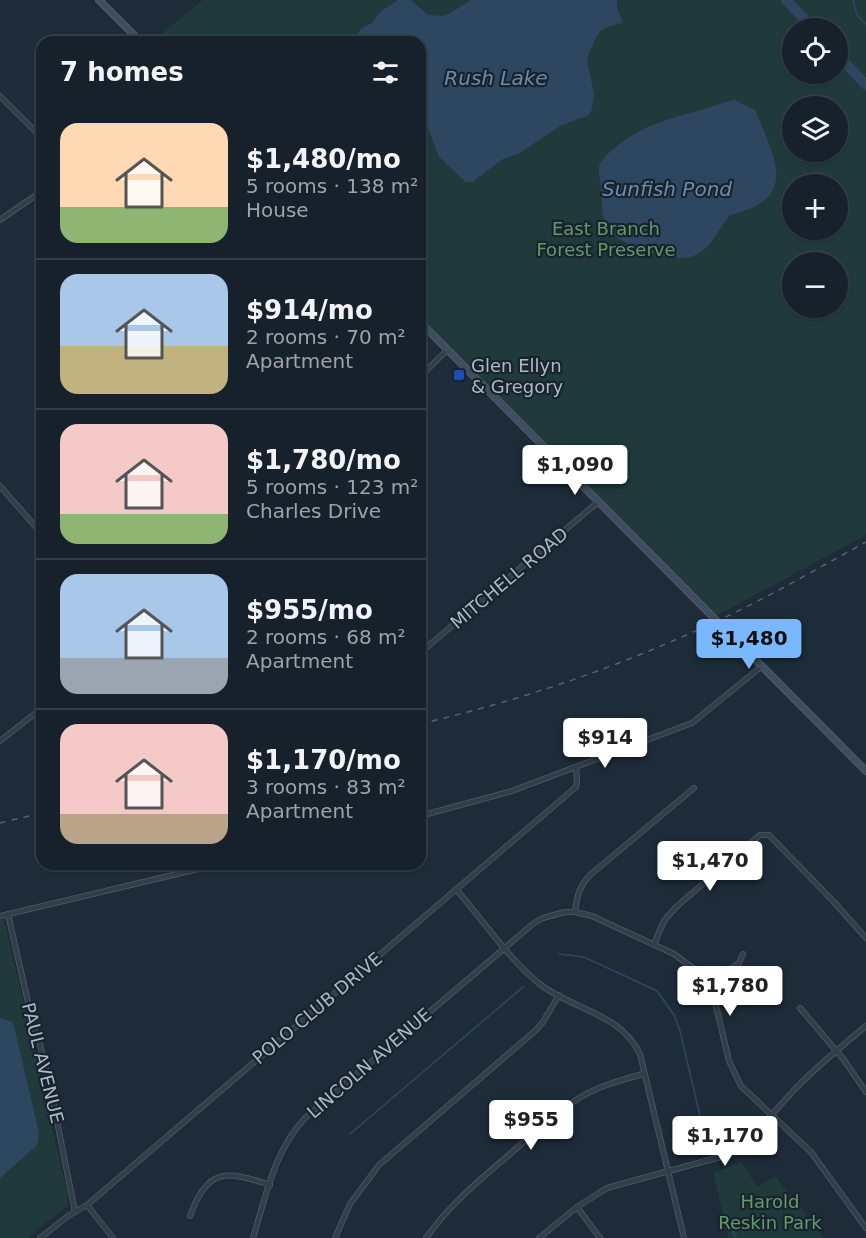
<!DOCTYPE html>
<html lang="en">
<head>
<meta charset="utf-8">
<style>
	:root { --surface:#16212c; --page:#232e38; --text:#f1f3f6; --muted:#9ea3a9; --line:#353e48; --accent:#79b7ff }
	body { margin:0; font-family:"DejaVu Sans",sans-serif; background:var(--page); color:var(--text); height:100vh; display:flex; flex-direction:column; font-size:22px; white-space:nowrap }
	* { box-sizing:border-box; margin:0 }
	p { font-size:20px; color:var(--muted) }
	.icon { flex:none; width:33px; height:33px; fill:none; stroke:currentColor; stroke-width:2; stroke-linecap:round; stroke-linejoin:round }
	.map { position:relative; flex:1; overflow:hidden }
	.sheet { position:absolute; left:36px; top:36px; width:390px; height:834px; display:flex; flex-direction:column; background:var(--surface); border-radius:18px; box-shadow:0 2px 4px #0004,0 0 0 2px var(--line) }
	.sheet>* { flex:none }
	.tools { position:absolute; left:782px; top:18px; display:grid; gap:12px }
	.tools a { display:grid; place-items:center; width:66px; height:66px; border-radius:50%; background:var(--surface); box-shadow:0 2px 4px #0004,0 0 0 2px var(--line); font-size:30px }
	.price { position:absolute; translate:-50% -51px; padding:0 14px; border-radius:6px; background:#fff; color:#222; font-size:20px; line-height:39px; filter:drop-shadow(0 2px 3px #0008) }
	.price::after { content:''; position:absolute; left:50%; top:36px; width:18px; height:14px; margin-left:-9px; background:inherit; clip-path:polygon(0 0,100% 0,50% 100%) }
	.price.active { background:var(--accent); color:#111 }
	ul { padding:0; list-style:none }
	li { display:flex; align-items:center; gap:18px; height:150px; padding:0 24px }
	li+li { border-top:2px solid var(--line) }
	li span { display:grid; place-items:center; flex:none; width:168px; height:120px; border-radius:18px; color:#555 }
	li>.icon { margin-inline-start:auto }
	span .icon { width:72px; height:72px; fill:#fffc; stroke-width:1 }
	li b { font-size:26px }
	h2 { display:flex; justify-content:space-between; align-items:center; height:72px; padding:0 24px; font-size:26px }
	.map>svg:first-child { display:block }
</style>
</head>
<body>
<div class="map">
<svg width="866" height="1238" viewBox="0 0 866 1238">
	<rect width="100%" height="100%" fill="#1e2c3a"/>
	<g fill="#203a3b" fill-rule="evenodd">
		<path d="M 203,0 L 866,0 L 866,535 L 716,616 L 420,319 L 420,42 L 151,42 ZM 792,28 L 837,28 L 837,74 L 792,74 ZM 792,106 L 837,106 L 837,152 L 792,152 ZM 792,184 L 837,184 L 837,230 L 792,230 ZM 792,262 L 837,262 L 837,308 L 792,308 Z"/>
		<path d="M 4,919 L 68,1196 L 67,1206 L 27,1238 L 0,1238 L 0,920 Z"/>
		<path d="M 741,1162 L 757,1187 L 775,1176 L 824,1238 L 729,1238 L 713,1173 Z"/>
	</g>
	<g fill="#2e4761">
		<path d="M 398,0 L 411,0 L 428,15 L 443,16 L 449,14 L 471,0 L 617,0 L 617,7 L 623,23 C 594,29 600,31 588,56 L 587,60 L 594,94 L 592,109 L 589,115 L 560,126 L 520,153 L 503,159 L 472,182 L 466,182 L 439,157 L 425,120 L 420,94 L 420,42 L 356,42 L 355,38 L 361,29 L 373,22 L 380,12 Z"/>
		<path d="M 735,100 L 755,110 C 775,158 800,199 730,215 C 719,227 714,245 699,253 C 693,257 684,259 677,258 C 659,257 617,244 608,228 C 600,216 603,202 601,188 C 601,179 596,170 601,162 C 606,154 614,149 621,143 C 648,123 673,118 705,109 C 715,105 725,102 735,100 Z"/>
		<path d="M 0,1018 L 13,1022 L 39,1133 L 37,1145 L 0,1178 Z"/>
	</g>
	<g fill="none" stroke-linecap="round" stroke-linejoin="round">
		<g stroke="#2e4761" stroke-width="1.5">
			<path d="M 853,0 L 857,15 L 866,24"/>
			<path d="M 559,954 L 584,957 L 657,991 L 674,1015 L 680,1031 L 706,1141"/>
			<path d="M 350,1134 L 523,987"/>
			<path d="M 727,1219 L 736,1238"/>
		</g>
		<g stroke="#2e4761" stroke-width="10">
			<path d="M 786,0 L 813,28"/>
			<path d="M 837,54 L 866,85"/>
		</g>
		<g stroke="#4f5c68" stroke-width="6">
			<g id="street">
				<path d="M 0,96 L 42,138"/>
				<path d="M 0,220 L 42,191"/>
				<path d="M 420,377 L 447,350"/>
				<path d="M 0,486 L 42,534"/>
				<path d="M 420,653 L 598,502"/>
				<path d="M 0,741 L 42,708"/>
				<path d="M 420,816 L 512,791 L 692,723 L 762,666"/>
				<path d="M 456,889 C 481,918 511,962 541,985 C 574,1010 620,1013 640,1054 L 684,1238"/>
				<path d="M 575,912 C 577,896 579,887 590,875 L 694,788"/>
				<path d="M 8,914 L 34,1029 L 39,1040 L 52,1096 L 75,1212"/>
				<path d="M 0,916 L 219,864"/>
				<path d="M 654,944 L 664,921 L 676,907 L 760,835 L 769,835 L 834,902 L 866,938"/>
				<path d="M 707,986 L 739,963 L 743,954"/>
				<path d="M 800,1008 L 844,1060 L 866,1092"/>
				<path d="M 87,1205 L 113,1238"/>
				<path d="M 577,1207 L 600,1238"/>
				<path d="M 190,1216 C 208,1168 225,1170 270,1185"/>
				<path d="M 40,1238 L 68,1216 L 87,1205 L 576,787 L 577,780 L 576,768"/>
				<path d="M 253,1238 C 266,1196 274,1151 305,1118 L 534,923 L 543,918 L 565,912 L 575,912 L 592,916 L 674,954 L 697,971 L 707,986 L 716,1006 L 729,1061 L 741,1086 L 811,1152 L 866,1228"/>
				<path d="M 335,1238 L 350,1204 L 379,1165 L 535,1031 L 543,1022 L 559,995"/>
				<path d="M 426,1238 C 451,1202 485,1176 518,1147 C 537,1131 557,1112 579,1098 C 599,1086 621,1080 643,1074"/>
				<path d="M 539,1238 L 577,1207 L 607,1188 L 720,1157 C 752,1142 772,1113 796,1088 C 817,1066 842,1046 866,1026"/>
			</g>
		</g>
		<g stroke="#4f5c68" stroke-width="8">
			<g id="secondary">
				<path d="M 99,0 L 141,42"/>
				<path d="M 420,322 L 866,771"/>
			</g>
		</g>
		<use href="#street" stroke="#323e4a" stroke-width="4.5"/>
		<use href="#secondary" stroke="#404d5e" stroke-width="6"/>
		<g stroke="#536272" stroke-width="1.5" stroke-dasharray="6 6" stroke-linecap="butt">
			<path d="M 420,724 C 518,701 613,669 704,627 C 760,602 813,571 866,542"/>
			<path d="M 0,823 L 42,813"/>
		</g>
	</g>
	<rect fill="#1a4fb4" stroke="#18232e" stroke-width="2" x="453" y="369" width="12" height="12" rx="3"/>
	<g text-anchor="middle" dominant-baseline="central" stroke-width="4.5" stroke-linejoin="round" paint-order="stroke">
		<g font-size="18" fill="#629a6a" stroke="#18232e">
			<text x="606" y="228">East Branch<tspan x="606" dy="21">Forest Preserve</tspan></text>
			<text x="770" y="1201">Harold<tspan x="770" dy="21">Reskin Park</tspan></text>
		</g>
		<g font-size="18" fill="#acb9c7" stroke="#18232e" text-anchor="start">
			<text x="471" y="365">Glen Ellyn<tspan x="471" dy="21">&amp; Gregory</tspan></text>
		</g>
		<g font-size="18" fill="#acb9c7" stroke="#18232e">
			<text transform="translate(509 578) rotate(-40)">MITCHELL ROAD</text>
			<text transform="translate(317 1008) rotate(-40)">POLO CLUB DRIVE</text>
			<text transform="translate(43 1063) rotate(76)">PAUL AVENUE</text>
			<text transform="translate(369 1063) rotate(-41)">LINCOLN AVENUE</text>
		</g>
		<g font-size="20" font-style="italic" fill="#698cae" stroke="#18232e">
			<text x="496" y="78">Rush Lake</text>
			<text x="667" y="189">Sunfish Pond</text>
		</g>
	</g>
</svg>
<div class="tools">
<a><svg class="icon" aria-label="locate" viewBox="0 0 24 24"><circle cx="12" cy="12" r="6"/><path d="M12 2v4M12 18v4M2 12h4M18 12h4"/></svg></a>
<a><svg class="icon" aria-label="layers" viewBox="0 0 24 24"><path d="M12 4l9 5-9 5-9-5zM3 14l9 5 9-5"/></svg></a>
<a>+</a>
<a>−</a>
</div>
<b class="price" style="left:575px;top:496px">$1,090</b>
<b class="price active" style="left:749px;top:670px">$1,480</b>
<b class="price" style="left:605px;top:769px">$914</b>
<b class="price" style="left:710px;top:892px">$1,470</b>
<b class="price" style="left:730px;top:1017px">$1,780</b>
<b class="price" style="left:531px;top:1151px">$955</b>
<b class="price" style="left:725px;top:1167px">$1,170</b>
<section class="sheet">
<h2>7 homes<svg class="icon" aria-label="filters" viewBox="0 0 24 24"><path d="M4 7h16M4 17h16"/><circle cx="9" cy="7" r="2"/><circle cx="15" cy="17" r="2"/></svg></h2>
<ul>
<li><span style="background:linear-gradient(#ffd9b3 70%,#8fb573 0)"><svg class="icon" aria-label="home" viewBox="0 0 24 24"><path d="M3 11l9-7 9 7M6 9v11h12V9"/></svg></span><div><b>$1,480/mo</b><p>5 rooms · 138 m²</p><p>House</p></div></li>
<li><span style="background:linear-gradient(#a9c7e8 60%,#c2b280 0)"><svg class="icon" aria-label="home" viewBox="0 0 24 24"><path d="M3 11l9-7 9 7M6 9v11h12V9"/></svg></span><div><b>$914/mo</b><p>2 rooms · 70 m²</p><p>Apartment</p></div></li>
<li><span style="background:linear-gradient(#f6c9c9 75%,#8fb573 0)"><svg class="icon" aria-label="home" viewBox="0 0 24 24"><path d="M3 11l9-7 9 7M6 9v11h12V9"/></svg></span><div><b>$1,780/mo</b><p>5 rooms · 123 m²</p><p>Charles Drive</p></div></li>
<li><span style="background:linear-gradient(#a9c7e8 70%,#9aa5b1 0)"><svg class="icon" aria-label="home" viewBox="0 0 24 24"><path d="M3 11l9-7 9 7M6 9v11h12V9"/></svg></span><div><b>$955/mo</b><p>2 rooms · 68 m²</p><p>Apartment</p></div></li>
<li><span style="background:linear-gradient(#f6c9c9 75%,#b9a48a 0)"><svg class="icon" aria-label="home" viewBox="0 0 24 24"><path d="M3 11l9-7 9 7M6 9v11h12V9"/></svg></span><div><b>$1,170/mo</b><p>3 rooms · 83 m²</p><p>Apartment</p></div></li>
</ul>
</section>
</div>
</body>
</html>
